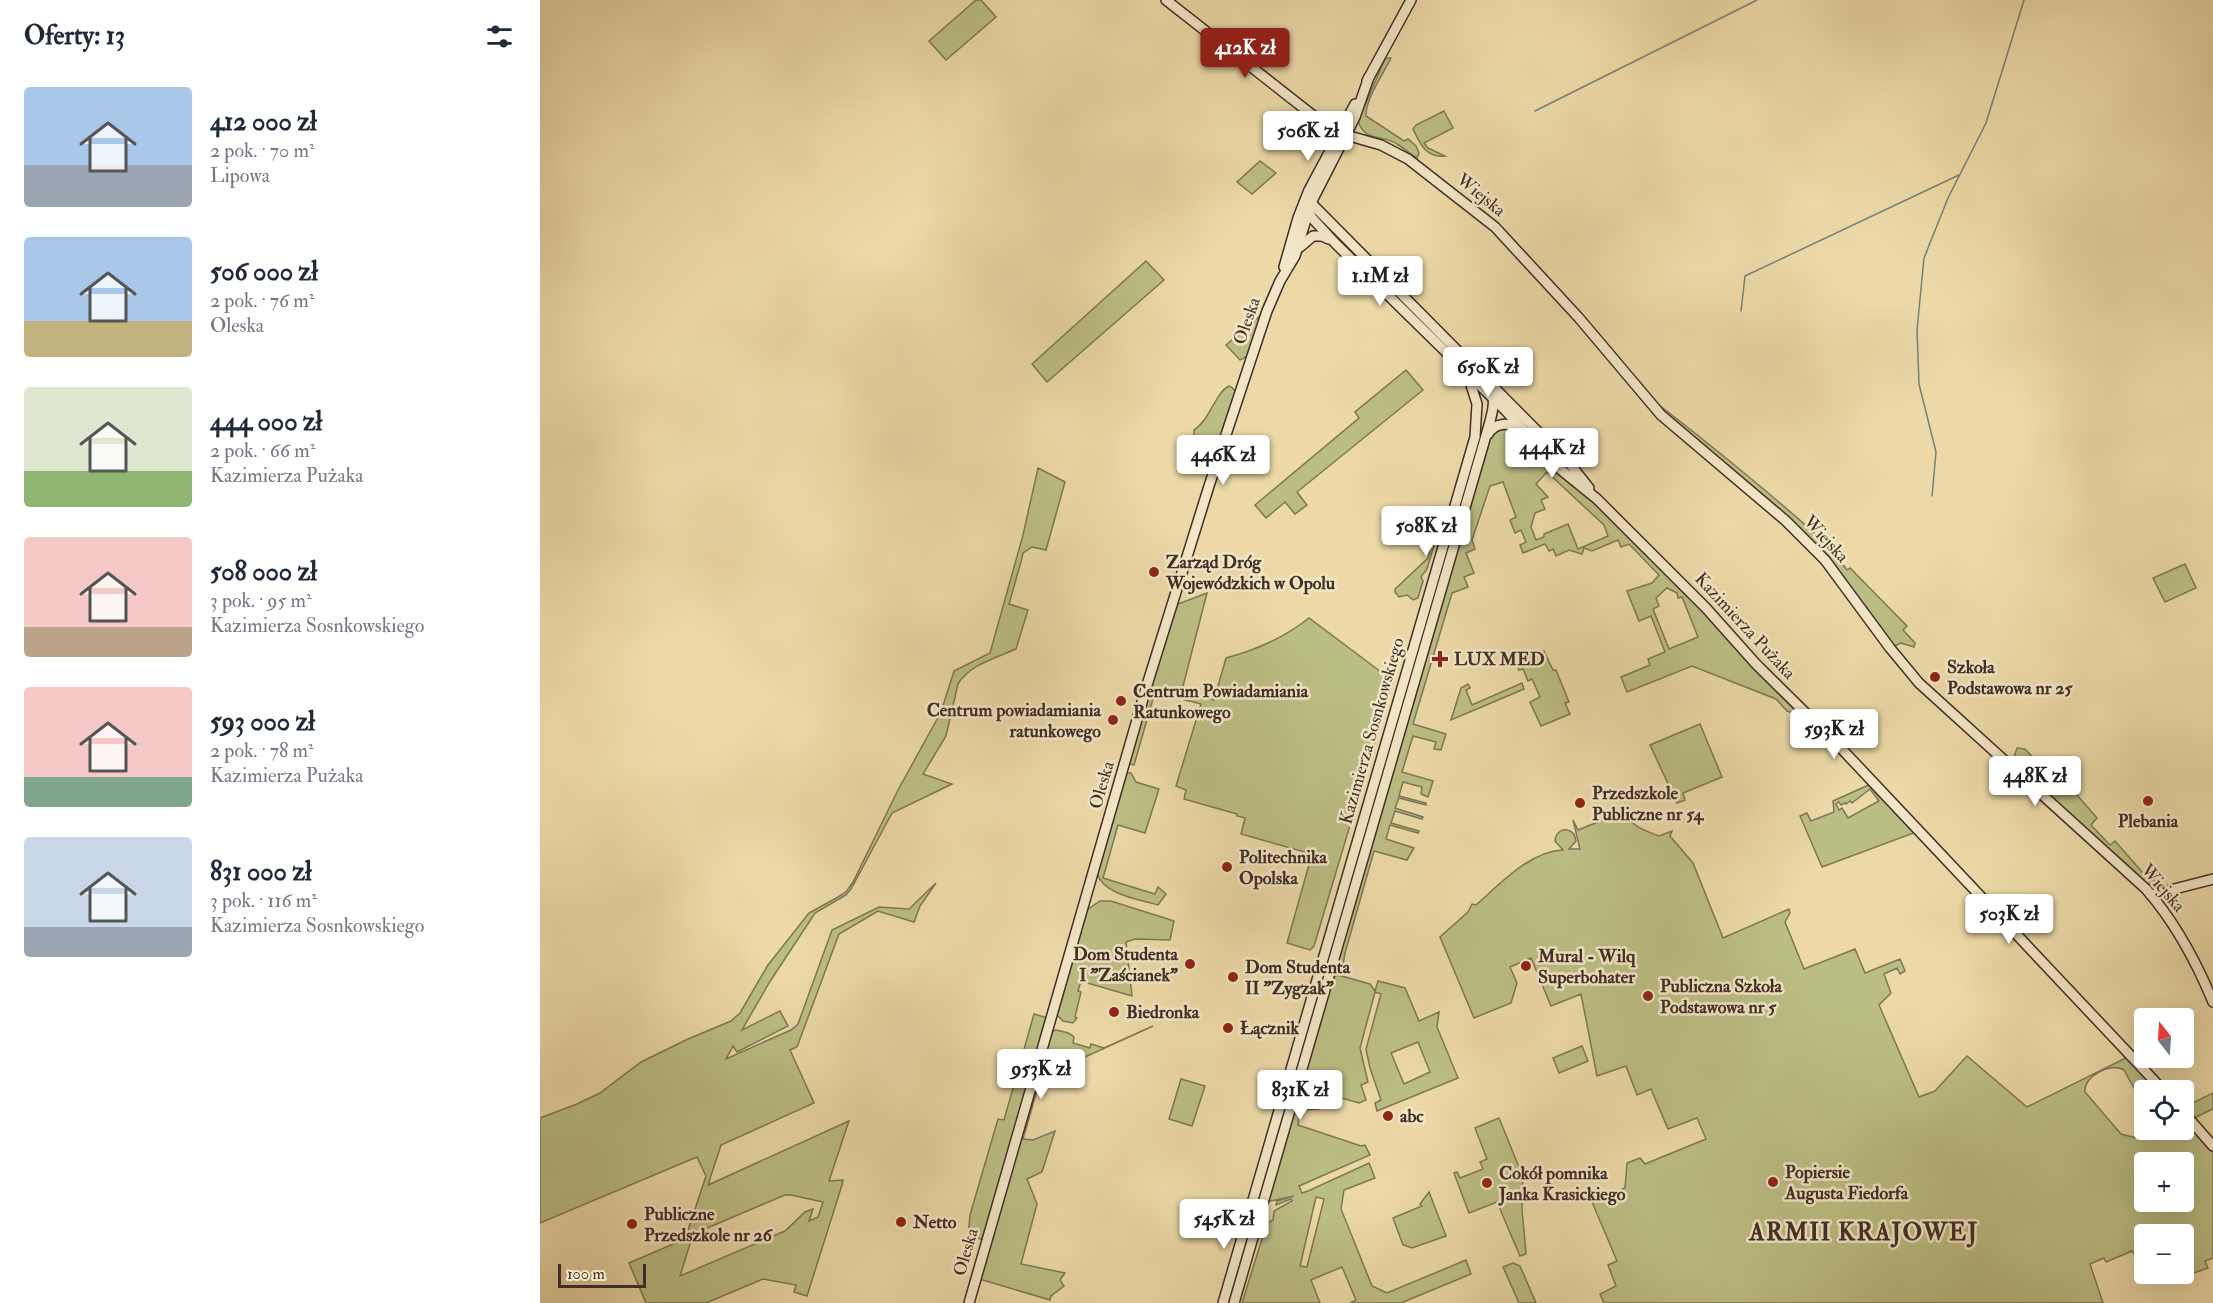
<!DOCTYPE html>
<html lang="pl">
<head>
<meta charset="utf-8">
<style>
	:root { --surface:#fff; --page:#f6f6f7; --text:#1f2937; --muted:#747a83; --accent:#8f2418 }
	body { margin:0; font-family:"IM FELL Double Pica",serif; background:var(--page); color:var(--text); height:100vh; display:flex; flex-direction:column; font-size:22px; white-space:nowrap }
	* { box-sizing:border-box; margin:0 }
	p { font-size:20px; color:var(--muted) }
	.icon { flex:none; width:33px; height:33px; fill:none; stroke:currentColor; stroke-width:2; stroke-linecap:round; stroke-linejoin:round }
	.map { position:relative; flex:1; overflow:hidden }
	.side { display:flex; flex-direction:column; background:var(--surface); width:540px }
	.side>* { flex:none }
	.needle { width:39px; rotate:343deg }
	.tools { position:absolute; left:1594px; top:1008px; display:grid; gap:12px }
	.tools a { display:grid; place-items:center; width:60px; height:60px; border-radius:6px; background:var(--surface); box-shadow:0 6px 24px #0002; font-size:30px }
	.scale { position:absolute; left:18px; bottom:15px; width:88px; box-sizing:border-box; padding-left:6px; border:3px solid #402e27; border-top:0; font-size:16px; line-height:21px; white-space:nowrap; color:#402e27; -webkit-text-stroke:4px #f3e6c6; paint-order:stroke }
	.price { position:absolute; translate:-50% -51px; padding:0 14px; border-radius:6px; background:#fff; color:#222; font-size:20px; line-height:39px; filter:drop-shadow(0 2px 3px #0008) }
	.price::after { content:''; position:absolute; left:50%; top:36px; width:18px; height:14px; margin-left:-9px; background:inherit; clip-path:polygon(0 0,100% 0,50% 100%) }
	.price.active { background:var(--accent); color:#fff }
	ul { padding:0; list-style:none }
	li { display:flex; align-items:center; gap:18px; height:150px; padding:0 24px }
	li span { display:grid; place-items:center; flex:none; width:168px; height:120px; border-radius:6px; color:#555 }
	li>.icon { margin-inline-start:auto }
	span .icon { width:72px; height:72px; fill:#fffc; stroke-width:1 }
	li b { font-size:26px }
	h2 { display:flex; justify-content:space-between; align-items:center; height:72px; padding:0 24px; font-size:26px }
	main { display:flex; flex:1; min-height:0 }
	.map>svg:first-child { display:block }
</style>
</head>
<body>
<main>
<section class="side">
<h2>Oferty: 13<svg class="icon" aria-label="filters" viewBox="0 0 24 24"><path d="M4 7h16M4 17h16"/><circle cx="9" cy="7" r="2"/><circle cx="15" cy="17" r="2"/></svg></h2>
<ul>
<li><span style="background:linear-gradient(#a9c7e8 65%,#9aa5b1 0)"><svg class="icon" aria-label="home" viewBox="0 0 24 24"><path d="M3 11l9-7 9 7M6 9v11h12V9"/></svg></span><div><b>412 000 zł</b><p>2 pok. · 70 m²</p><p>Lipowa</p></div></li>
<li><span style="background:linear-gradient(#a9c7e8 70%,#c2b280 0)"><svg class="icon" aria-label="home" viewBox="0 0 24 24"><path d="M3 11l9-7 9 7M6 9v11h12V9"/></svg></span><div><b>506 000 zł</b><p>2 pok. · 76 m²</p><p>Oleska</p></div></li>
<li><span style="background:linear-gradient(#dfe7d0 70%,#8fb573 0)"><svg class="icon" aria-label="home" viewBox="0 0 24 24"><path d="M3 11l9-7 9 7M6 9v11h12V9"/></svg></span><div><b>444 000 zł</b><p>2 pok. · 66 m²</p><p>Kazimierza Pużaka</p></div></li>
<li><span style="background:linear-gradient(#f6c9c9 75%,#b9a48a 0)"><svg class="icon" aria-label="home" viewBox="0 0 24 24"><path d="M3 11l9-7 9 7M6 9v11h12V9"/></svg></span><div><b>508 000 zł</b><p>3 pok. · 95 m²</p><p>Kazimierza Sosnkowskiego</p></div></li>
<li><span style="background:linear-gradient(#f6c9c9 75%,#7fa58c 0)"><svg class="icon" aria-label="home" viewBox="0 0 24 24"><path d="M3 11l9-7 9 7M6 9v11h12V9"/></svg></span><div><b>593 000 zł</b><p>2 pok. · 78 m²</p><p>Kazimierza Pużaka</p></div></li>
<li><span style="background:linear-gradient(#c9d6e8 75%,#9aa5b1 0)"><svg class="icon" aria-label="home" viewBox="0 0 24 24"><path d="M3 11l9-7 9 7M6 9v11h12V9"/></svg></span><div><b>831 000 zł</b><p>3 pok. · 116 m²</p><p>Kazimierza Sosnkowskiego</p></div></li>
</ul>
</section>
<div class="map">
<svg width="1673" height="1303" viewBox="0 0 1673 1303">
	<rect width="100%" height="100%" fill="#ecd9a7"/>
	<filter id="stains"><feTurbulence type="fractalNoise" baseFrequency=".00333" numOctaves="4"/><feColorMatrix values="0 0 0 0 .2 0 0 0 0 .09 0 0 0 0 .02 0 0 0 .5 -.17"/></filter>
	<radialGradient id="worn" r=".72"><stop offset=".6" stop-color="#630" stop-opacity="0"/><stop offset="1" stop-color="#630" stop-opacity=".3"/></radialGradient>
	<g fill="#bbbe84" stroke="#7e7656" stroke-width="1.5" fill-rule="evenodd">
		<path d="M 436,0 L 441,0 L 456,17 L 406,60 L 389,41 Z"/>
		<path d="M 848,58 L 851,58 C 843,74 825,100 826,116 L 864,141 L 868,139 L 876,146 L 879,153 L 877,158 C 870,154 864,148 857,144 C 843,134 825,143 818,121 L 845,59 Z"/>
		<path d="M 904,111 L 913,128 L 884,143 L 888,148 L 905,156 C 886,158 880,144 873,129 L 876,125 Z"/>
		<path d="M 720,161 L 736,173 L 712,194 L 697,182 Z"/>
		<path d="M 606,261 L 624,280 L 507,382 L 492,364 Z"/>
		<path d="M 728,309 C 722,326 718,354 700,360 L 686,345 Z"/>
		<path d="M 866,370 L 883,390 L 757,492 L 767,505 L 755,514 L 745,502 L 726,518 L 715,505 L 819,418 L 815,412 Z"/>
		<path d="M 689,386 C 707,393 688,429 683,443 L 676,447 L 658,440 L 654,437 L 654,430 C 670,420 675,393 689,386 Z"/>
		<path d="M 1115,402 C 1153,431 1190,461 1227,492 C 1256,517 1285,539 1307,570 L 1310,568 L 1367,626 L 1363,630 L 1375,643 L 1374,647 L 1361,643 L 1350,648 L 1292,568 L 1132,426 Z"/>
		<path d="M 974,426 L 1057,499 L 1270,723 L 1260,715 L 1247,711 L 1236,699 L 1152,666 L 1087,692 L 1081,677 L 1110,665 L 1108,659 L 1125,652 L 1111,616 L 1099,621 L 1087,591 L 1112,583 L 1119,575 L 1089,544 L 1081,547 L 1078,540 L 1052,551 L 1044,548 L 1042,554 L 1029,550 L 1016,556 L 1013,549 L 1009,551 L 1005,544 L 983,553 L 980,545 L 986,542 L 981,530 L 975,533 L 970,520 L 976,517 L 963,482 L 950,486 L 932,540 L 935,549 L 926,553 L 934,573 L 924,577 L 928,587 L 912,593 L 873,724 L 906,734 L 901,750 L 894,749 L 896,742 L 873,736 L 862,772 L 893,781 L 888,797 L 881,794 L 882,787 L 863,782 L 859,796 L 886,803 L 886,805 L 859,798 L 855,808 L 883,817 L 882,819 L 855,811 L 851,823 L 879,831 L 878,833 L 850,825 L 846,839 L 874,848 L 867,860 L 834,851 L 805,953 L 802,971 L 791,968 L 950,431 ZM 1007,472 L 1064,525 L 1068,536 L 1038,549 L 1028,524 L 1004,534 L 1004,537 L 996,540 L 991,527 L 995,513 L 1005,509 L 1001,500 L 1008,497 L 996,484 ZM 1127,588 L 1137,593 L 1138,598 L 1142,597 L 1158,637 L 1129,649 L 1113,609 L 1119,606 L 1116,598 Z"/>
		<path d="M 940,433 L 943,434 L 852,751 L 847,750 Z"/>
		<path d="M 498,468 L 525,482 L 506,550 L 492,547 L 483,553 L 482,558 L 469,604 L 488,610 L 476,649 C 456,658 429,665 418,684 L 406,736 L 383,774 L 412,784 L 352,813 L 311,889 L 306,895 L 275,913 L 229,983 L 202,1030 L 240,1011 L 248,1026 L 197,1052 L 193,1046 L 186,1059 L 251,1030 L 258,1024 L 292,930 L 339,907 L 369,909 L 396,883 L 380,906 L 374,922 L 338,911 L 299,934 L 257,1047 L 250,1050 L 274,1103 L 181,1145 L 168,1185 L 309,1121 L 289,1181 L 303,1180 L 302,1185 L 267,1296 L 254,1292 L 256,1285 L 223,1279 L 166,1303 L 106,1303 L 89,1263 L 145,1239 L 166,1176 L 157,1157 L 0,1223 L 0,1118 L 37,1104 L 60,1093 L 101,1062 L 148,1039 L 191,1021 L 200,1013 L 228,965 L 269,913 L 298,897 L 306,892 L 313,882 L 358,790 L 401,712 L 414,671 L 450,653 L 483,535 ZM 245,1195 L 251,1195 L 283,1202 L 278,1217 L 269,1221 L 273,1209 L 265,1212 L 245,1231 L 140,1276 L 153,1234 Z"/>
		<path d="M 893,539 L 896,539 L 887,569 L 881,577 L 883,581 L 878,598 L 873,600 L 867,595 L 859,597 L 855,592 L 855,589 L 888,558 Z"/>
		<path d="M 1645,564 L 1656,588 L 1625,602 L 1613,578 Z"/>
		<path d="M 667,593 L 642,690 L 674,700 L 686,658 C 716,650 744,638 769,618 L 853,681 L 774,946 L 770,950 L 747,943 L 772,854 L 701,834 L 705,818 L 697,816 L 697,814 L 644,799 L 646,790 L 636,786 L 661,704 L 615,692 L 594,765 L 589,764 L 630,607 Z"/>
		<path d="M 1004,651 L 1013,670 L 1016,670 L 1029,702 L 1025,703 L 1030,714 L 1001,726 L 990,702 L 1000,697 L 992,679 L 988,681 L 983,669 L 979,670 L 976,663 Z"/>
		<path d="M 982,683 L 984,689 L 911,720 L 921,688 L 928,684 L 930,688 L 926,690 L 932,705 Z"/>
		<path d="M 1160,724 L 1182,777 L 1143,793 L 1145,800 L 1137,803 L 1110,745 Z"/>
		<path d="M 1477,748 L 1485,749 L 1498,763 L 1504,757 L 1557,818 L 1551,825 L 1570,845 L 1575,841 L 1603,873 L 1626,887 L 1614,894 L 1472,763 Z"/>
		<path d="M 586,773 L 591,773 L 596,782 L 619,789 L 605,833 L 578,825 L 563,878 L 615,894 L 618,887 L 626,894 L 618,905 C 598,899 565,895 557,874 L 577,805 L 580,786 L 583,784 Z"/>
		<path d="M 1333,783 L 1379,831 L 1282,867 L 1260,816 L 1267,813 L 1271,821 L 1294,812 L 1293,801 ZM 1330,789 L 1339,801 L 1308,818 L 1302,808 L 1299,810 L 1296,804 L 1299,802 L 1301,805 L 1305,803 L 1306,804 L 1310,801 L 1312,803 Z"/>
		<path d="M 1085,811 C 1091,827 1104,830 1119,836 L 1132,831 L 1130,836 L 1153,863 L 1183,938 L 1249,909 L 1250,913 L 1245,922 L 1264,969 L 1315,949 L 1325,973 L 1360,959 L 1365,971 L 1360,974 L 1357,968 L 1344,974 L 1351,993 L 1339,1005 L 1379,1097 L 1395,1091 L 1427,1056 L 1487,1107 L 1590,1056 L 1623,1090 L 1605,1090 L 1605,1108 L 1584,1070 C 1571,1062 1543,1076 1545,1092 L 1581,1134 L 1600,1139 L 1625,1130 L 1644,1130 L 1644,1124 L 1658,1129 L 1673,1146 L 1673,1258 L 1665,1261 L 1668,1268 L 1654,1273 L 1646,1267 L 1650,1261 L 1644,1256 L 1644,1234 L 1605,1234 L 1605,1249 L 1602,1251 L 1604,1257 L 1595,1255 L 1592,1251 L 1566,1262 L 1564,1258 L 1550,1264 L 1563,1303 L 1064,1303 L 1060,1294 L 1076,1286 L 1068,1265 L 1077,1261 L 1052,1202 L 1085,1188 L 1087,1163 L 1100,1158 L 1105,1164 L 1166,1139 L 1157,1118 L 1128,1129 L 1111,1089 L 1097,1095 L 1086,1066 L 1057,1076 L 1041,994 L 1011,1006 L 991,958 L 970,967 L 977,983 L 971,1003 L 934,1018 L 900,937 L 928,912 L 932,904 L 936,905 C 959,885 990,851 1023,850 L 1015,841 C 1016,830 1026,826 1034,834 L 1036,841 L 1029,849 L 1040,849 L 1033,820 L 1038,830 ZM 1605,1162 L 1644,1162 L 1644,1202 L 1605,1202 Z"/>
		<path d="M 560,901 L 571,901 L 634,921 L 630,940 L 595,939 L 586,942 L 592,996 L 544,982 L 540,984 L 538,991 L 541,992 L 535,1017 L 537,1018 L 533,1023 L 523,1021 L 516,1014 L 547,910 Z"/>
		<path d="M 798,975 L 830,984 L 835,991 L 838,981 L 865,988 L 879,1021 L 899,1012 L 897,1027 L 918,1078 L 837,1111 L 835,1103 L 841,1100 L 830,1068 L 826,1049 L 841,994 L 835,992 L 820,1048 L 828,1082 L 821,1085 L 826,1100 L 819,1103 L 784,1093 L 779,1109 L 761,1110 L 758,1125 L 821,1146 L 825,1145 L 830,1155 L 759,1186 L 762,1193 L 768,1191 L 829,1163 L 835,1178 L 804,1190 L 801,1209 L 832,1286 L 847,1293 L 926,1260 L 931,1274 L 861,1303 L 810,1303 L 816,1300 L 802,1267 L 771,1280 L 780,1303 L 702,1303 L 727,1223 L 733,1220 L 734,1211 L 752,1201 L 751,1199 L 736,1205 L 737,1201 L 754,1196 L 722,1203 L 792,978 ZM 878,1042 L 890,1072 L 864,1084 L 851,1053 ZM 776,1197 L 784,1199 L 767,1267 L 760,1266 Z"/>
		<path d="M 494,1014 L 511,1019 L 506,1037 L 515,1030 C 521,1031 530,1032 534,1037 L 533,1043 L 550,1048 L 551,1044 L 564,1048 L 613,1026 L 501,1077 L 483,1139 L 493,1140 L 515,1131 L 502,1172 L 487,1179 L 497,1204 L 481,1264 L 525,1273 L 520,1280 L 524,1286 L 511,1296 L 510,1300 L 436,1278 L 446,1241 L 432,1236 L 429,1228 L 430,1215 L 458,1119 L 464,1120 Z"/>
		<path d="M 1042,1046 L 1048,1061 L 1019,1073 L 1013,1058 Z"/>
		<path d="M 641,1079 L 665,1086 L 652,1126 L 629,1119 Z"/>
		<path d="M 1673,1093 L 1673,1109 L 1650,1120 L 1644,1113 L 1644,1107 Z"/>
		<path d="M 959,1118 L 983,1177 L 982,1209 L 986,1254 L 980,1256 L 957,1202 L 929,1213 L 914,1173 L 917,1172 L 920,1178 L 943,1169 L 940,1162 L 947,1159 L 935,1128 Z"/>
		<path d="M 889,1192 L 906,1236 L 872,1248 L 863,1245 L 853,1218 L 882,1206 L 880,1204 Z"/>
		<path d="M 973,1263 L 980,1266 L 996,1303 L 979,1303 L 963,1267 Z"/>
	</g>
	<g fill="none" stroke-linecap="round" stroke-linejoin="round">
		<g stroke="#768179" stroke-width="1.5">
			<path d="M 995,111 L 1217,0"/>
			<path d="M 1201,311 L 1205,276 L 1419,175"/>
			<path d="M 1392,496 L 1396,452 L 1379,384 L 1377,330 L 1384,258 L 1408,198 L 1446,123 L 1484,0"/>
		</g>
		<g stroke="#402e27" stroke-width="12">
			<g id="secondary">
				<path d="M 626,0 L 789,128 L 799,133 L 841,145 L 868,159 L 955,227 L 1039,318 L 1121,415 L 1246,521 L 1285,560 L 1350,648 L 1379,683 L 1606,889 C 1635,922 1656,961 1673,1002"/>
				<path d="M 827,81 L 871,0"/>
				<path d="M 764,203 L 772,218 L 796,244 L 964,409 L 1020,469 L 1057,499 L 1166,608 L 1216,664 L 1298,745 L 1623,1090"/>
				<path d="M 771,203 L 1030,464 L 1049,488"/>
				<path d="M 760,247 L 773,236 L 782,236 L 789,239"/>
				<path d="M 744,267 L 758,218 L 769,190 L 815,104"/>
				<path d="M 948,434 C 955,423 967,422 978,428"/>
				<path d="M 1611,895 L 1673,879"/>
				<path d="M 1644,1113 L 1673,1146"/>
				<path d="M 429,1303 L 607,685 L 669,486 L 727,311 L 740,281 L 755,256 L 771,203 L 815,117 L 829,77"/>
				<path d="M 683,1303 L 935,437 L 937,404 L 929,379"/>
				<path d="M 694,1303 L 947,432 C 952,414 958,399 948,381"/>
			</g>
		</g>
		<use href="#secondary" stroke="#f3e6c6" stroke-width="9"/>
	</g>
	<g fill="#8f2418" stroke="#f3e6c6" stroke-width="2">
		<circle cx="614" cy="572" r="6"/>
		<path d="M897 650h6v6h6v6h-6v6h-6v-6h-6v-6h6z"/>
		<circle cx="1395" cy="677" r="6"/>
		<circle cx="581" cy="701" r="6"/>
		<circle cx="573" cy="720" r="6"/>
		<circle cx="1608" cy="801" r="6"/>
		<circle cx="1040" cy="803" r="6"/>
		<circle cx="687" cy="867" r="6"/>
		<circle cx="650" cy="964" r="6"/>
		<circle cx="986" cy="966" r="6"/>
		<circle cx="693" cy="977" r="6"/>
		<circle cx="1108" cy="996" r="6"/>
		<circle cx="574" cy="1012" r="6"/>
		<circle cx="688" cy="1028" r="6"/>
		<circle cx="848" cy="1116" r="6"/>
		<circle cx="1233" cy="1182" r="6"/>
		<circle cx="947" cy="1183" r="6"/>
		<circle cx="361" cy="1222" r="6"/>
		<circle cx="92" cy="1224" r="6"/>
	</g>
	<g text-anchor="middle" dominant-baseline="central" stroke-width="5" stroke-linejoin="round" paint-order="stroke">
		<g font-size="18" fill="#402e27" stroke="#f3e6c6">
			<text transform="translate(941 195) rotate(39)">Wiejska</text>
			<text transform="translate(707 321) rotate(-71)">Oleska</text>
			<text transform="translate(1286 539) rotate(47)">Wiejska</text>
			<text transform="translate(1205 626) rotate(47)">Kazimierza Pużaka</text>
			<text transform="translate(832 731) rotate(-74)">Kazimierza Sosnkowskiego</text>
			<text transform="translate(562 785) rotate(-74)">Oleska</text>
			<text transform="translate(1623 888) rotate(49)">Wiejska</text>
			<text transform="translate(426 1252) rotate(-74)">Oleska</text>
		</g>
		<g font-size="18" font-weight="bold" fill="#402e27" stroke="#f3e6c6" text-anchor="start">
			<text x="626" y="562">Zarząd Dróg<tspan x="626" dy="21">Wojewódzkich w Opolu</tspan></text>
			<text x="914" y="659">LUX MED</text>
			<text x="1407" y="667">Szkoła<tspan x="1407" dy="21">Podstawowa nr 25</tspan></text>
			<text x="593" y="691">Centrum Powiadamiania<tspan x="593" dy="21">Ratunkowego</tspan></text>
			<text x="561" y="710" text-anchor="end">Centrum powiadamiania<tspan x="561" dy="21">ratunkowego</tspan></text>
			<text x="1052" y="793">Przedszkole<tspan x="1052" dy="21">Publiczne nr 54</tspan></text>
			<text x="1608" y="821" text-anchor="middle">Plebania</text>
			<text x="699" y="857">Politechnika<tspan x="699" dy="21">Opolska</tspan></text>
			<text x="638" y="954" text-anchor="end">Dom Studenta<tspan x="638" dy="21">I "Zaścianek"</tspan></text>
			<text x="998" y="956">Mural - Wilq<tspan x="998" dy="21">Superbohater</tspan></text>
			<text x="705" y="967">Dom Studenta<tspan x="705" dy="21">II "Zygzak"</tspan></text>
			<text x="1120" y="986">Publiczna Szkoła<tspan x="1120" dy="21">Podstawowa nr 5</tspan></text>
			<text x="586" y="1012">Biedronka</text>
			<text x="700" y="1028">Łącznik</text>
			<text x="860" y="1116">abc</text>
			<text x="1245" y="1172">Popiersie<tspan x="1245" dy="21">Augusta Fiedorfa</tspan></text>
			<text x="959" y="1173">Cokół pomnika<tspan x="959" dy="21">Janka Krasickiego</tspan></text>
			<text x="104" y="1214">Publiczne<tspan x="104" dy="21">Przedszkole nr 26</tspan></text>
			<text x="373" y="1222">Netto</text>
		</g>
		<g font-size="24" font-weight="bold" letter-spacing="1.5" fill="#402e27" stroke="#f3e6c6">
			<text x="1324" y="1232">ARMII KRAJOWEJ</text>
		</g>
	</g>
	<rect width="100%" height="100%" filter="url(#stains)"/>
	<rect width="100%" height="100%" fill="url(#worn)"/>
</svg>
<div class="tools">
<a><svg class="needle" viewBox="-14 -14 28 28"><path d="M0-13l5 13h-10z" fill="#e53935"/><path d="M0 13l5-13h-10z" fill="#747a83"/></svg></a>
<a><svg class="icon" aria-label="locate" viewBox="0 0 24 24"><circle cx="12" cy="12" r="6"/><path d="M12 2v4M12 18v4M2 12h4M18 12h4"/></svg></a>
<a>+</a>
<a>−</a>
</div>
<div class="scale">100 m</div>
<b class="price active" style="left:705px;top:79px">412K zł</b>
<b class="price" style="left:768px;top:162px">506K zł</b>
<b class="price" style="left:840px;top:307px">1.1M zł</b>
<b class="price" style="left:948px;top:398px">650K zł</b>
<b class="price" style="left:1012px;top:479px">444K zł</b>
<b class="price" style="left:683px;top:486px">446K zł</b>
<b class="price" style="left:886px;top:557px">508K zł</b>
<b class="price" style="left:1294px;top:760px">593K zł</b>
<b class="price" style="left:1495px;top:807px">448K zł</b>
<b class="price" style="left:1469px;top:945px">503K zł</b>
<b class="price" style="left:501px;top:1100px">953K zł</b>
<b class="price" style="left:760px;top:1121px">831K zł</b>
<b class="price" style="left:684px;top:1250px">545K zł</b>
</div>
</main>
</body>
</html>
